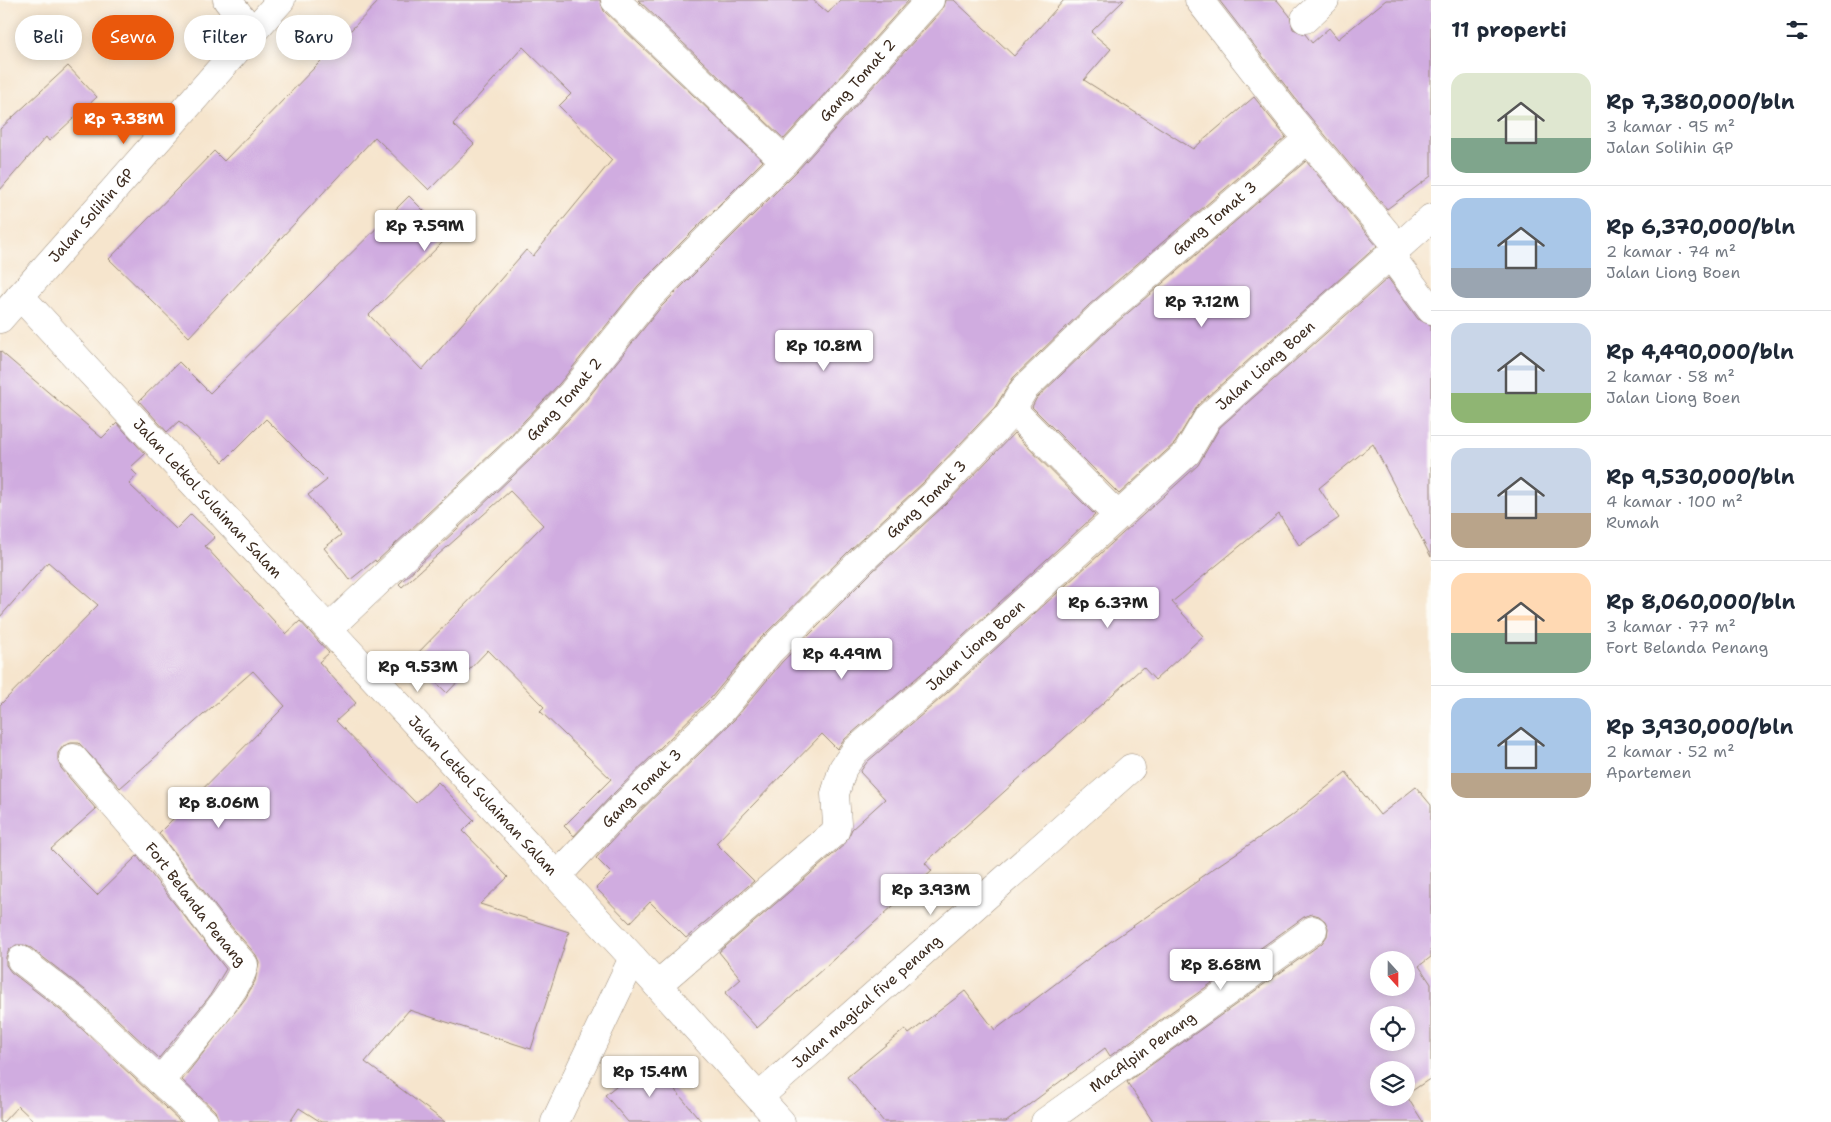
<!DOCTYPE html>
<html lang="id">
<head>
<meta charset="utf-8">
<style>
	:root { --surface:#fff; --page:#f6f6f7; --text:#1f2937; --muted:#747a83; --line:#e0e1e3; --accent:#ea580c }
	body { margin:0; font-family:"Shantell Sans",sans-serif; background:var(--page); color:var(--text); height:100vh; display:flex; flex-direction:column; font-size:19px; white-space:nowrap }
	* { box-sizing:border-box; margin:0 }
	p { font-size:16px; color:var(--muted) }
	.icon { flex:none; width:28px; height:28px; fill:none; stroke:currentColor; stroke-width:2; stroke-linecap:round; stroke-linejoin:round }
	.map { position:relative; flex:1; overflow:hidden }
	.sheet { display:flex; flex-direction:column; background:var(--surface); width:400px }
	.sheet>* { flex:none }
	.top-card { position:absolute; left:15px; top:15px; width:475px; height:45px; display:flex; gap:10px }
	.needle { width:32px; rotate:159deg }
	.buttons { position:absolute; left:1370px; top:951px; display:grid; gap:10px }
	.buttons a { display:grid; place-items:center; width:45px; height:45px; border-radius:50%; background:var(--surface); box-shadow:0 2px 12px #0003; font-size:25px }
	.price { position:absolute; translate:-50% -42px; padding:0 11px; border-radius:5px; background:#fff; color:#222; font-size:16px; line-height:32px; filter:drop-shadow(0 1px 2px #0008) }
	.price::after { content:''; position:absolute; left:50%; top:30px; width:15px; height:11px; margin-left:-8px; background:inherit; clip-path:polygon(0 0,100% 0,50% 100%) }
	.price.on { background:var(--accent); color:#fff }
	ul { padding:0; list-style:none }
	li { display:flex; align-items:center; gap:15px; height:125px; padding:0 20px }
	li+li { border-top:1px solid var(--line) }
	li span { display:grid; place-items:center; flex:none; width:140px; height:100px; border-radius:15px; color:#555 }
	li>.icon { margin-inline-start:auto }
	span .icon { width:60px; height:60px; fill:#fffc; stroke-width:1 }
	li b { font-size:21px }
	h2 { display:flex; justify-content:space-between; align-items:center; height:60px; padding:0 20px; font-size:21px }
	.pill { padding:0 18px; border-radius:22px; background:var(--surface); box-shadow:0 2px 12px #0003; font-size:18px; line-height:45px }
	.pill.on { background:var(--accent); color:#fff }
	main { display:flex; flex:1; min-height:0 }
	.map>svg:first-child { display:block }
</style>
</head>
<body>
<main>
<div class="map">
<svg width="1431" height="1122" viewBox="0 0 1431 1122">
	<rect width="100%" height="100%" fill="#fdfcf7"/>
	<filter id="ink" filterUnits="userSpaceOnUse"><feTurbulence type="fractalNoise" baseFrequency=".02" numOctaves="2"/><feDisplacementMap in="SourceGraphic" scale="10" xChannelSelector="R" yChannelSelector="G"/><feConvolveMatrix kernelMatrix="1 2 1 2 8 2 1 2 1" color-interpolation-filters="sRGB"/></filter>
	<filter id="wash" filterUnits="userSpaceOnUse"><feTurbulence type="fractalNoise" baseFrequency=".0096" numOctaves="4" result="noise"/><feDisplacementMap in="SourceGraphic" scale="20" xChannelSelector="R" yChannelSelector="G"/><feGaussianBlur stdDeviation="1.12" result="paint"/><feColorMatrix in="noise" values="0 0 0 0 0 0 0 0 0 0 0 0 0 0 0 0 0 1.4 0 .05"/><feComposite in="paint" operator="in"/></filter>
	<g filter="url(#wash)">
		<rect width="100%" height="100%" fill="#f6e5cd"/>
		<g id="blocks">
			<g fill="#d0ace0" fill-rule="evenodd">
				<path d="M 380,0 L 600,0 L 604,11 L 763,161 L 638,286 L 560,383 L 509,437 L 376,562 L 375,560 L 350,580 L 324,548 L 341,535 L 308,495 L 327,480 L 266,419 L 223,462 L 179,421 L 167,432 L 139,401 L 179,362 L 210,393 L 409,196 L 449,236 L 369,315 L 422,370 L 526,250 L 533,256 L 612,160 L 559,106 L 571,94 L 523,47 L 453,124 L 474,144 L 429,190 L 375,137 L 189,337 L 109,259 L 214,151 L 224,161 Z"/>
				<path d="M 638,0 L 813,0 L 828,13 L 840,0 L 909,0 L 784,139 Z"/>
				<path d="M 945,0 L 954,0 L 1014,56 L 1064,0 L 1124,0 L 1091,32 L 1111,49 L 1084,80 L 1193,149 L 1254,97 L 1286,137 L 1089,305 L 1013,378 L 995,407 L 923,483 L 851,549 L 759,640 L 711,698 L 611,796 L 574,836 L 564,826 L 611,779 L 540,711 L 544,707 L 488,650 L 447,693 L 412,659 L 543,525 L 510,491 L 402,587 L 399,584 L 531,459 L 583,404 L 661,307 L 797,171 L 942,10 Z"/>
				<path d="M 1219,0 L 1277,0 L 1290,16 L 1293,29 L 1305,34 L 1312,43 L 1329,28 L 1338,39 L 1386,0 L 1431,0 L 1431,176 L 1387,209 L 1305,111 Z"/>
				<path d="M 68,66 L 97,97 L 49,141 L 46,137 L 0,190 L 0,129 Z"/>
				<path d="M 1306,161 L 1377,246 L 1198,405 L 1175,443 L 1119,494 L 1032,407 L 1036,399 L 1109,329 Z"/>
				<path d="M 1388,278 L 1418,319 L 1431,325 L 1431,557 L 1373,444 L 1319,488 L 1339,518 L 1299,545 L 1279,514 L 1172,602 L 1203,636 L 1155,680 L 1143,667 L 925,863 L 932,871 L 757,1028 L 725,993 L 741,979 L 719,952 L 845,844 L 852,829 L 885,799 L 860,772 L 867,762 L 947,693 L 1198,465 L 1220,427 Z"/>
				<path d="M 0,351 L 102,438 L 117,423 L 145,454 L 130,468 L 137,475 L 129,484 L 176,529 L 191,514 L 215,537 L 205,546 L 286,634 L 300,621 L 329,653 L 319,662 L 356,703 L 336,721 L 416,803 L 438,782 L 474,820 L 463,831 L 508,877 L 480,904 L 569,932 L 531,1049 L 409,1010 L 365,1062 L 445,1122 L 321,1122 L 299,1108 L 290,1122 L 219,1122 L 215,1111 L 182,1080 L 245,999 L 255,981 L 259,962 L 256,955 L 229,924 L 159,833 L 285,706 L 253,671 L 120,788 L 79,743 L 71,743 L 63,746 L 58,753 L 58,761 L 61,768 L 96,809 L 51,849 L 97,895 L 137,856 L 226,969 L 209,997 L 159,1058 L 89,993 L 31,948 L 24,945 L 16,945 L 9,950 L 6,957 L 6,965 L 11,972 L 68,1016 L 181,1122 L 35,1122 L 18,1106 L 3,1122 L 0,1122 L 0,705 L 98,605 L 48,562 L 0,617 Z"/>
				<path d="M 1014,433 L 1095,515 L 927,669 L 845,739 L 837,749 L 822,734 L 716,843 L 754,881 L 686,938 L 650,902 L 630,923 L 596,888 L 611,873 L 596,858 L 633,818 L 734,720 L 782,662 L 873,571 L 945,505 Z"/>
				<path d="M 1346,772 L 1380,815 L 1416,787 L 1431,805 L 1431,957 L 1419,966 L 1431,984 L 1431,1078 L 1406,1095 L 1406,1070 L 1379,1070 L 1379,1098 L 1406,1098 L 1406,1095 L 1423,1122 L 1153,1122 L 1127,1082 L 1322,943 L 1327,936 L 1328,928 L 1325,921 L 1319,916 L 1312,914 L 1304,917 L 1110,1056 L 1105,1048 L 1006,1122 L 884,1122 L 847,1077 L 905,1029 L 909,1034 L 965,991 L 995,1030 L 1110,942 L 1199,880 L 1198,879 L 1290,817 ZM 1379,960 L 1406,960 L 1406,988 L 1379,988 ZM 1379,1015 L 1406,1015 L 1406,1042 L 1379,1042 Z"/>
				<path d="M 649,1059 L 702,1122 L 628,1122 L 605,1095 Z"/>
			</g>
		</g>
	</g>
	<g filter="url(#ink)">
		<use href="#blocks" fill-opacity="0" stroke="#988876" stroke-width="1"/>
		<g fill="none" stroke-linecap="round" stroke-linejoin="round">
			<g stroke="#988876" stroke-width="29">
				<g id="minor">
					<path d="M 227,0 L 253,32"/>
					<path d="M 615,0 L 785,161"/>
					<path d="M 1199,0 L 1293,121 L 1398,247"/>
					<path d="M 1305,19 L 1325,0"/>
					<path d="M 1431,218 L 1390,255 L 1431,310"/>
					<path id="s1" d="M 20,296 L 633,958 L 781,1122"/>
					<path d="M 1013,410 L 1117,515"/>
					<path id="s2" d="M 329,628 L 520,448 L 572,393 L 649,297 L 785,161 L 930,0"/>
					<path id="s3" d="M 73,758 L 157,855 L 217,934 L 244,965 C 242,988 178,1059 160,1081"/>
					<path id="s4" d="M 557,876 L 622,807 L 723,709 L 770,651 L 862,560 L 934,494 L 1007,417 L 1024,389 L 1099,317 L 1308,139"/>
					<path d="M 21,960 L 78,1004 L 204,1122"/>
					<path id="s5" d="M 657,985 L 835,832 L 837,824 L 835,794 L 843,768 L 855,751 L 937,681 L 1187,453 L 1208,417 L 1390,255"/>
					<path id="s6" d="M 759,1097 L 1131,768"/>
					<path d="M 555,1122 L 633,958"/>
					<path id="s7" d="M 1045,1122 L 1313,930"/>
				</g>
			</g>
			<g stroke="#988876" stroke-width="29">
				<g id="secondary">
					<path id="s8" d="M 0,319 L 281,0"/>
				</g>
			</g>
			<use href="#minor" stroke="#fff" stroke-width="28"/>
			<use href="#secondary" stroke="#fff" stroke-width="28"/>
		</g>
	</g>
	<g text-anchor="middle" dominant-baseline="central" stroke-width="4" stroke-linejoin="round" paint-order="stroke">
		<g font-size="15" fill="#3b2a1e" stroke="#fdfcf7">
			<text stroke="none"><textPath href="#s2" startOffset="762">Gang Tomat 2</textPath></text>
			<text stroke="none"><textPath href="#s8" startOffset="138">Jalan Solihin GP</textPath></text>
			<text stroke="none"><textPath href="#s4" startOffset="932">Gang Tomat 3</textPath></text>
			<text stroke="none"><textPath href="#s5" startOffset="886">Jalan Liong Boen</textPath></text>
			<text stroke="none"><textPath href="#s2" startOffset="328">Gang Tomat 2</textPath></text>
			<text stroke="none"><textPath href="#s1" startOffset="276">Jalan Letkol Sulaiman Salam</textPath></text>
			<text stroke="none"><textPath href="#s4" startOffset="528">Gang Tomat 3</textPath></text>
			<text stroke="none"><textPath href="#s5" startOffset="481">Jalan Liong Boen</textPath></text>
			<text stroke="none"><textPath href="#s4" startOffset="122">Gang Tomat 3</textPath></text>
			<text stroke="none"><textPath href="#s1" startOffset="681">Jalan Letkol Sulaiman Salam</textPath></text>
			<text stroke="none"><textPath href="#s3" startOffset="191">Fort Belanda Penang</textPath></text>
			<text stroke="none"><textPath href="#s6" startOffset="144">Jalan magical five penang</textPath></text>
			<text stroke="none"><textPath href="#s7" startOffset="120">MacAlpin Penang</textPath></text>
		</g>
	</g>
</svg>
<div class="buttons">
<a><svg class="needle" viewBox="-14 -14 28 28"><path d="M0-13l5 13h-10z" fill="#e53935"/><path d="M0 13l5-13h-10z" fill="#747a83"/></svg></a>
<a><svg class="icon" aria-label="locate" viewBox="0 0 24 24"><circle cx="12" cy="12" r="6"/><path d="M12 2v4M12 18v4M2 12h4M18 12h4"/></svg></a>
<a><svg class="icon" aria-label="layers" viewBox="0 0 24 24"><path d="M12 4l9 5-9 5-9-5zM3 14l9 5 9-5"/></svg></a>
</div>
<b class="price on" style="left:124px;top:145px">Rp 7.38M</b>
<b class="price" style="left:425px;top:252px">Rp 7.59M</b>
<b class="price" style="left:1202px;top:328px">Rp 7.12M</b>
<b class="price" style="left:824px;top:372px">Rp 10.8M</b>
<b class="price" style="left:1108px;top:629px">Rp 6.37M</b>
<b class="price" style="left:842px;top:680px">Rp 4.49M</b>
<b class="price" style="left:418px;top:693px">Rp 9.53M</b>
<b class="price" style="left:219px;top:829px">Rp 8.06M</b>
<b class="price" style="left:931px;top:916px">Rp 3.93M</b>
<b class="price" style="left:1221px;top:991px">Rp 8.68M</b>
<b class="price" style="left:650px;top:1098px">Rp 15.4M</b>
<div class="top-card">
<a class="pill">Beli</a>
<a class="pill on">Sewa</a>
<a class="pill">Filter</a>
<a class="pill">Baru</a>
</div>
</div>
<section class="sheet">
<h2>11 properti<svg class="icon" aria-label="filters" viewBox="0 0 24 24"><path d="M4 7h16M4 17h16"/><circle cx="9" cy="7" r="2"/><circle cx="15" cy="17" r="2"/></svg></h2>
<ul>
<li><span style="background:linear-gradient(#dfe7d0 65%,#7fa58c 0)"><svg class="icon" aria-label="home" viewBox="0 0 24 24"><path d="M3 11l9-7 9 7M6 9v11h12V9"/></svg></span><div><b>Rp 7,380,000/bln</b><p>3 kamar · 95 m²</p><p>Jalan Solihin GP</p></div></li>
<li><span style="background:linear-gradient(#a9c7e8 70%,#9aa5b1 0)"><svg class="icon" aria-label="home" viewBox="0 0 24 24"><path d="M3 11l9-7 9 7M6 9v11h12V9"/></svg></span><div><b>Rp 6,370,000/bln</b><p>2 kamar · 74 m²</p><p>Jalan Liong Boen</p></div></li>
<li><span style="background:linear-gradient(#c9d6e8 70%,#8fb573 0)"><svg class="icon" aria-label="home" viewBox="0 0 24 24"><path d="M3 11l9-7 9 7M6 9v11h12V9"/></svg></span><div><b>Rp 4,490,000/bln</b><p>2 kamar · 58 m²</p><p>Jalan Liong Boen</p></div></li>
<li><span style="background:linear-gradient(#c9d6e8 65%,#b9a48a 0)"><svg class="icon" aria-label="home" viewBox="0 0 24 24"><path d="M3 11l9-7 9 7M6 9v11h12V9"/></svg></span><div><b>Rp 9,530,000/bln</b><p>4 kamar · 100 m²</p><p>Rumah</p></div></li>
<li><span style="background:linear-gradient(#ffd9b3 60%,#7fa58c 0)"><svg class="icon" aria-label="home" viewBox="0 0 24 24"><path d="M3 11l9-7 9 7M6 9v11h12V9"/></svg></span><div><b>Rp 8,060,000/bln</b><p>3 kamar · 77 m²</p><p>Fort Belanda Penang</p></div></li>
<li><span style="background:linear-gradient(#a9c7e8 75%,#b9a48a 0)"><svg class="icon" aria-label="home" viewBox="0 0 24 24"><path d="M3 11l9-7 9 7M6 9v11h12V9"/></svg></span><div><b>Rp 3,930,000/bln</b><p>2 kamar · 52 m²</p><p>Apartemen</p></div></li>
</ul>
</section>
</main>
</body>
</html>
